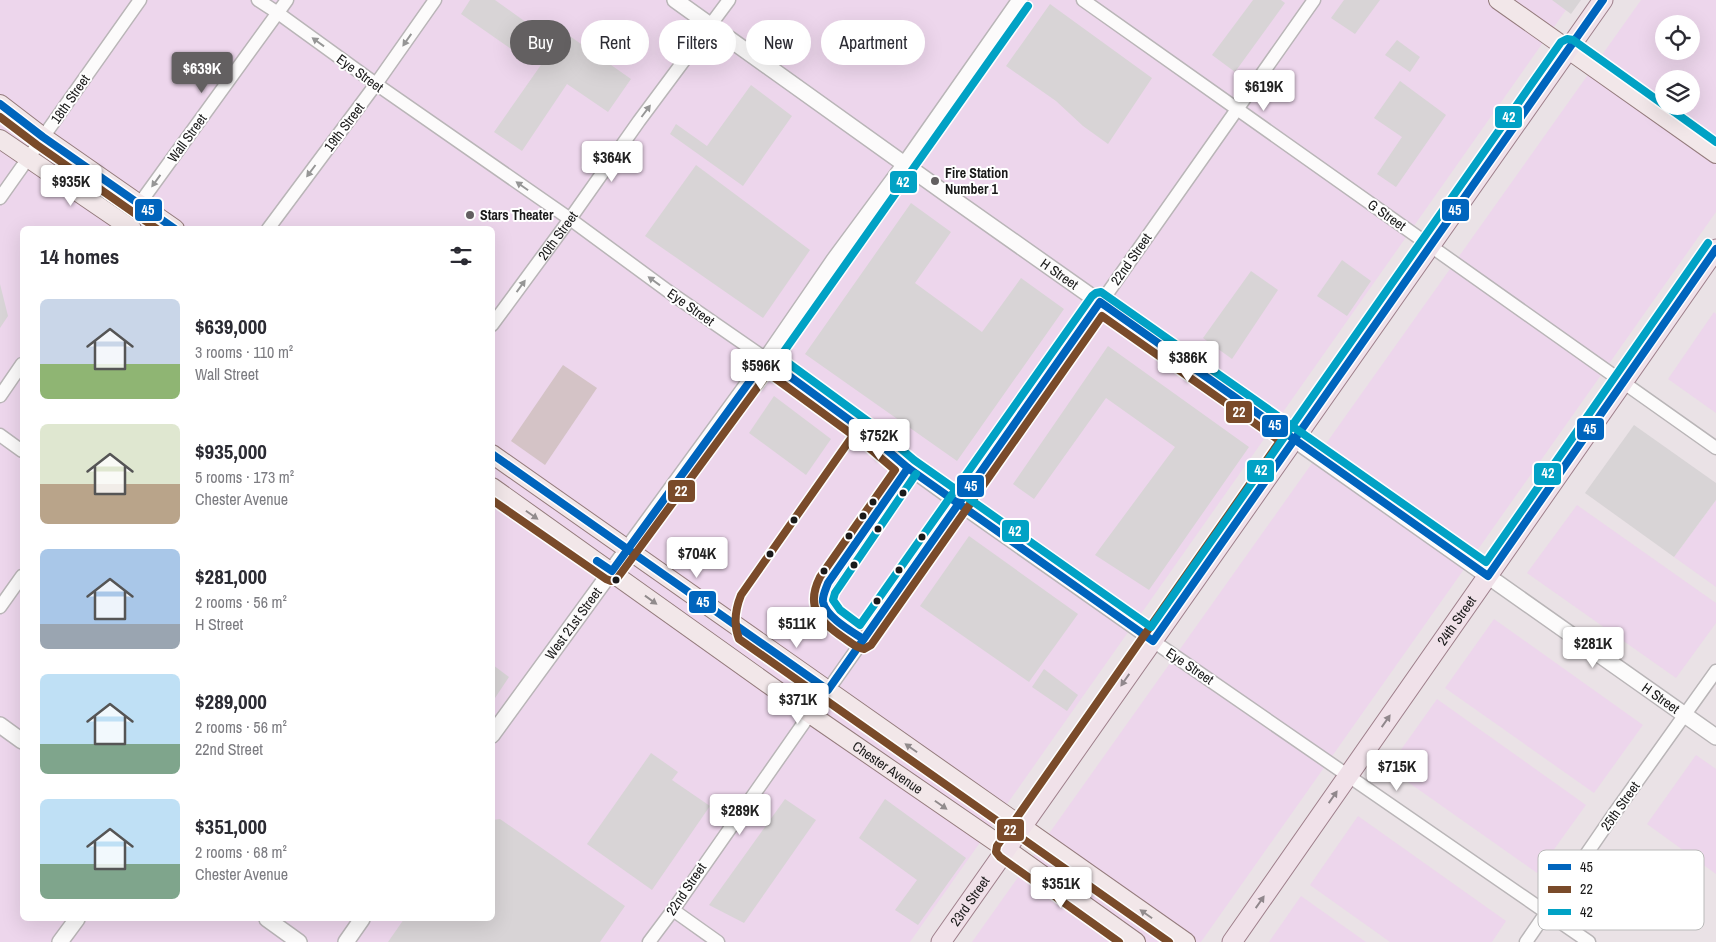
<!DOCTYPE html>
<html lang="en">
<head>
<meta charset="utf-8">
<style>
	:root { --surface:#fff; --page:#f7f7f7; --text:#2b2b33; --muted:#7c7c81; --accent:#636061 }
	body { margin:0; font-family:"Archivo Narrow",sans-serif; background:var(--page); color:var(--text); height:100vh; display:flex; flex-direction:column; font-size:19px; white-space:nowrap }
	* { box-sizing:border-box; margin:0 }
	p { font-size:16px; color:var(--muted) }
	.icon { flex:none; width:28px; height:28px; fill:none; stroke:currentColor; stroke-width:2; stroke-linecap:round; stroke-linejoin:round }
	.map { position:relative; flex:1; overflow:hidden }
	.side { position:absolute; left:20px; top:226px; width:475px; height:695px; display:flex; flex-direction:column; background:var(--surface); border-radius:8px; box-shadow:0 5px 20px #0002 }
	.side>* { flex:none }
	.top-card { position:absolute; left:510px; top:20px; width:475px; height:45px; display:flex; gap:10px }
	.controls { position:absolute; left:1655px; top:15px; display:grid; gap:10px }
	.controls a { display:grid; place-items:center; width:45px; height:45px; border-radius:50%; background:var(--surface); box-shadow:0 5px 20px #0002; font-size:25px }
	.price { position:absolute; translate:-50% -42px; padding:0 11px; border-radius:5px; background:#fff; color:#222; font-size:16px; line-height:32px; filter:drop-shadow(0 1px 2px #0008) }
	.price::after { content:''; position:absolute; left:50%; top:30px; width:15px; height:11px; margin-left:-8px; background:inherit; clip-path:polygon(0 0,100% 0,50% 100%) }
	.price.on { background:var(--accent); color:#fff }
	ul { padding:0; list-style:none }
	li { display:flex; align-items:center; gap:15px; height:125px; padding:0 20px }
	li span { display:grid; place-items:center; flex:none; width:140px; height:100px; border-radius:8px; color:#555 }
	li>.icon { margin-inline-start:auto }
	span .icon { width:60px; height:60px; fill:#fffc; stroke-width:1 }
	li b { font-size:21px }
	h2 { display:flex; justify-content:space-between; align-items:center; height:60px; padding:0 20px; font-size:21px }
	.tag { padding:0 18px; border-radius:22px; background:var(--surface); box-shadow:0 5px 20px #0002; font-size:18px; line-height:45px }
	.tag.on { background:var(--accent); color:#fff }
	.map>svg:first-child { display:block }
</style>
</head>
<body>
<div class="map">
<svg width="1716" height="942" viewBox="0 0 1716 942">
	<rect width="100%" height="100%" fill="#eae2e6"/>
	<g fill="#edd6ec" fill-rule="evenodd">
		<path d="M 0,0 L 1573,0 L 910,942 L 0,942 ZM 22,229 L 492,229 L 492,919 L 22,919 Z"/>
		<path d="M 1641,0 L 1716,0 L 1716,212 L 1201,942 L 972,942 ZM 1664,24 L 1691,24 L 1691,51 L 1664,51 ZM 1664,79 L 1691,79 L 1691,106 L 1664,106 Z"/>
		<path d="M 1714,312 L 1716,314 L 1716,413 L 1668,379 Z"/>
		<path d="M 1716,500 L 1716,587 L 1674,557 Z"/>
		<path d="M 1577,505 L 1716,603 L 1716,623 L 1676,678 L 1527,573 Z"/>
		<path d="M 1494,619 L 1643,725 L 1594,793 L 1445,688 Z"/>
		<path d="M 1437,699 L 1586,805 L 1537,873 L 1388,768 Z"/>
		<path d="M 1696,755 L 1716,769 L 1716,874 L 1647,824 Z"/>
		<path d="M 1358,816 L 1506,921 L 1492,942 L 1390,942 L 1310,885 Z"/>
		<path d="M 1301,896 L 1366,942 L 1269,942 Z"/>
	</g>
	<path fill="#d4c3c6" d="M 563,365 L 597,388 L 545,465 L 511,441 Z"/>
	<g fill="#d8d4d6">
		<path d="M 470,0 L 495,0 L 545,36 L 528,61 L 461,14 Z"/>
		<path d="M 1253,0 L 1281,0 L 1285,3 L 1235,72 L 1212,55 Z"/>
		<path d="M 1344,0 L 1380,0 L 1355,34 L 1331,18 Z"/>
		<path d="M 1552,0 L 1581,0 L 1571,14 Z"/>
		<path d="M 1050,4 L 1152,78 L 1108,144 L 1083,126 L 1056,101 L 1006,66 Z"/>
		<path d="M 564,32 L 631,79 L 608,112 L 567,84 L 522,151 L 494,132 Z"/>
		<path d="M 1397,40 L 1420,57 L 1410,72 L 1385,55 Z"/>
		<path d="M 1400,81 L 1446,115 L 1396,187 L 1377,174 L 1402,137 L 1374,118 Z"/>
		<path d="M 751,85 L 792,116 L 743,186 L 670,134 L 676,124 L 707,146 Z"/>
		<path d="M 696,165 L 810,250 L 763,318 L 645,236 Z"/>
		<path d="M 911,203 L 951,232 L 915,283 L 982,332 L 1021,278 L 1064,309 L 957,461 L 805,354 Z"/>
		<path d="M 1342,260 L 1371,281 L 1347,316 L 1317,296 Z"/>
		<path d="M 1251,271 L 1278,290 L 1232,359 L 1203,338 Z"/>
		<path d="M 0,284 L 8,316 L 0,328 Z"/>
		<path d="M 1108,346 L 1249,447 L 1149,590 L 1095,555 L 1175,447 L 1106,398 L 1034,499 L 1013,484 Z"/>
		<path d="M 774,396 L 831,439 L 806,475 L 749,433 Z"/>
		<path d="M 1634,425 L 1716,483 L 1716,500 L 1674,557 L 1585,493 Z"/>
		<path d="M 969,536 L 1078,614 L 1029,682 L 920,606 Z"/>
		<path d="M 493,665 L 509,677 L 493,701 Z"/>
		<path d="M 1044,669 L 1078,695 L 1067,711 L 1032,687 Z"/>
		<path d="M 651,753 L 678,772 L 672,780 L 710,806 L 652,890 L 587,844 Z"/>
		<path d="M 785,799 L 816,820 L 744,923 L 709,905 Z"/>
		<path d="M 885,799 L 966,858 L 918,925 L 895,910 L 917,880 L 859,838 Z"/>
		<path d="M 500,819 L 625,906 L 600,942 L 388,942 L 404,919 L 492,919 L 493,820 Z"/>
	</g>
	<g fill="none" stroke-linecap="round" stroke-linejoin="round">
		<g stroke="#b9b5b7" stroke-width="15">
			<g id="minor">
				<path d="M 258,0 L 278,13 L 376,84 L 570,219 L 672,294 L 766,359 L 867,433 L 908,468 L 958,504 L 1153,641 L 1589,942"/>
				<path d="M 1083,0 L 1716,448"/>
				<path d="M 0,198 L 140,0"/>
				<path d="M 140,203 L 287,0"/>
				<path d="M 268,229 L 376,84 L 435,0"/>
				<path id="s1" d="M 492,325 L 570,219 L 639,121 L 729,0"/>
				<path d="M 0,396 L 22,364"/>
				<path d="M 0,435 L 22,451"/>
				<path d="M 0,607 L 22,576"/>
				<path d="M 828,690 L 1314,0"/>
				<path d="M 673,910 L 718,942"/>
				<path d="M 649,942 L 673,910 L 810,714"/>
				<path d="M 1526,942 L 1616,811 L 1716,671"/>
			</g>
		</g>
		<g stroke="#b9b5b7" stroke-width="18">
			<g id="tertiary">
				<path id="s2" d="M 675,0 L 949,196 L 1716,737"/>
				<path d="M 0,725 L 22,741"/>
				<path id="s3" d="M 492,735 L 766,359 L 834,260 L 905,164 L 1020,0"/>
				<path d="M 267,919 L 299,942"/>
				<path d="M 60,942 L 77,919"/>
				<path d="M 346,942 L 362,919"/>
			</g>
		</g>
		<g stroke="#947b7c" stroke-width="20">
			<g id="secondary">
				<path d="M 1498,0 L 1716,154"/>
				<path d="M 0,104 L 43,137 L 175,229"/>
				<path d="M 0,139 L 132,229"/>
				<path d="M 492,454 L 1186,942"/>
				<path id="s4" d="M 492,487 L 810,714 L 1006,849 L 1136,942"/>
			</g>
		</g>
		<g stroke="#9f808c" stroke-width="21">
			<g id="primary">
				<path id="s5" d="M 941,942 L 1603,0"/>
				<path id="s6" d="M 1232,942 L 1716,249"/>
			</g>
		</g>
		<use href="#minor" stroke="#fcfbfb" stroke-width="12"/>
		<use href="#tertiary" stroke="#fcfbfb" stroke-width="15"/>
		<use href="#secondary" stroke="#f2e7e9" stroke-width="18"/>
		<use href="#primary" stroke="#f0e1e9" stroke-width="19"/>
		<g stroke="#fff" stroke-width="11">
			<g id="bus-1">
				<path d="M 0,104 L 43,137 L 175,229"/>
				<path d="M 492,454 L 828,690 L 1100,302 L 1488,576 L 1716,249"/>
				<path d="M 597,561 L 612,571 L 766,359 L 867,433 L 908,468 L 1153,641 L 1603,0"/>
				<path d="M 863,639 C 851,631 826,617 823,602 C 822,596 826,589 828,583 L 908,468"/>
			</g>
		</g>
		<g stroke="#fff" stroke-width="11">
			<g id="bus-2">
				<path d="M 0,117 L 37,145 L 157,229"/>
				<path d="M 859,427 L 741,595 C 735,610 733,624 739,639 L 1169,942"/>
				<path d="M 492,500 L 606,579 L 611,581 L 616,580 L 768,373 L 861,441 L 895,470 L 820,577 C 805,607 819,621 844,638 C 850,642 856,648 864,649 L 871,645 L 1102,316 L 1280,441 L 997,846 L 996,852 L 1000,857 L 1119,942"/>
			</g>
		</g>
		<g stroke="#fff" stroke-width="11">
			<g id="bus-3">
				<path d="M 1028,6 L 780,357 L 873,425 L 914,460 L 1151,627 L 1561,42 L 1567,39 L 1573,40 L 1664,105"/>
				<path d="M 1666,106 L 1716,142"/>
				<path d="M 916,474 L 835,593 L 833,600 L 840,610 L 860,625 L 1092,296 L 1096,293 L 1101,292 L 1486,562 L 1708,243"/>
			</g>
		</g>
		<use href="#bus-1" stroke="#0065bd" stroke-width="8"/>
		<use href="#bus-2" stroke="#7a4b2a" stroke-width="8"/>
		<use href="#bus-3" stroke="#01a2c5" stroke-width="8"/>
	</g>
	<defs><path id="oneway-solid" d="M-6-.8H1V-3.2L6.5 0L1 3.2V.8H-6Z" transform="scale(1.25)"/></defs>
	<g fill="#969696">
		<use href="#oneway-solid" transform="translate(407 40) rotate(125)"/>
		<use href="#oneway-solid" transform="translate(318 42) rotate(-144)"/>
		<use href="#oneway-solid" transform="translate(646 111) rotate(-53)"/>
		<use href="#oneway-solid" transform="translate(311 171) rotate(127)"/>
		<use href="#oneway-solid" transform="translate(156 181) rotate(126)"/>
		<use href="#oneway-solid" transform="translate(522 186) rotate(-145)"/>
		<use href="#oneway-solid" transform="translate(654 281) rotate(-144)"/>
		<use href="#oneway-solid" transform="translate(521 286) rotate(-54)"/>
	</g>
	<g fill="#918b8c">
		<use href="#oneway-solid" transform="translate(532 515) rotate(35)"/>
		<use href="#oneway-solid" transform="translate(651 600) rotate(36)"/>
		<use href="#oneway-solid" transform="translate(911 748) rotate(-145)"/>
		<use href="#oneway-solid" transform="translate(941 805) rotate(35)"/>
		<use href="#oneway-solid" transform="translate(1146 914) rotate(-145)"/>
	</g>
	<g fill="#90878c">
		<use href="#oneway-solid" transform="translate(1125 680) rotate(125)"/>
		<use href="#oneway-solid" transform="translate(1386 721) rotate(-55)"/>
		<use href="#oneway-solid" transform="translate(1333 797) rotate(-55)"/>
		<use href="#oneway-solid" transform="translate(1260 902) rotate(-55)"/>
	</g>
	<g fill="#636061" stroke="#fff" stroke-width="2">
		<circle cx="935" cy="181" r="5"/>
		<circle cx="470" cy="215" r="5"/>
	</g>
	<g fill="#1a1a1a" stroke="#fff" stroke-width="2">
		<circle cx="903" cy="493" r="4.5"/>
		<circle cx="873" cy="502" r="4.5"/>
		<circle cx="863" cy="516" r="4.5"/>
		<circle cx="794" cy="520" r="4.5"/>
		<circle cx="878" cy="529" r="4.5"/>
		<circle cx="849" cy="536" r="4.5"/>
		<circle cx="922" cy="537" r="4.5"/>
		<circle cx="770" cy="554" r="4.5"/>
		<circle cx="854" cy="565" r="4.5"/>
		<circle cx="899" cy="570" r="4.5"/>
		<circle cx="824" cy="571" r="4.5"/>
		<circle cx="616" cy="580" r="4.5"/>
		<circle cx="877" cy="601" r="4.5"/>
	</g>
	<g text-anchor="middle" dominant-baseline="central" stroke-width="4" stroke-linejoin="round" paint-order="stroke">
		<g font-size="14" fill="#1a1a1a" stroke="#fff">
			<text transform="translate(360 73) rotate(36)">Eye Street</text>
			<text transform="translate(70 99) rotate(-55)">18th Street</text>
			<text transform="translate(344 127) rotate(-53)">19th Street</text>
			<text transform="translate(187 138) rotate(-54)">Wall Street</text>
			<text transform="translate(1387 215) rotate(35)">G Street</text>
			<text stroke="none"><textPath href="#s1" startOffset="111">20th Street</textPath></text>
			<text transform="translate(1131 259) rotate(-55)">22nd Street</text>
			<text stroke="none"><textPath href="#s2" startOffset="472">H Street</textPath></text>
			<text transform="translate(691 307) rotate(35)">Eye Street</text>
			<text stroke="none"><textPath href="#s6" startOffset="392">24th Street</textPath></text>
			<text stroke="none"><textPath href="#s3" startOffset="138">West 21st Street</textPath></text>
			<text transform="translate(1190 666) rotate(34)">Eye Street</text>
			<text stroke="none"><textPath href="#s2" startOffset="1208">H Street</textPath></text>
			<text stroke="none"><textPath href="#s4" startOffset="485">Chester Avenue</textPath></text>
			<text transform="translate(1620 806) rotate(-55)">25th Street</text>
			<text transform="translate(686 889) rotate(-56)">22nd Street</text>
			<text stroke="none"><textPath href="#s5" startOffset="50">23rd Street</textPath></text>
		</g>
		<g font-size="14" font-weight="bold" fill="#1a1a1a" stroke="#fff" text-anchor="start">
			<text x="945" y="173">Fire Station<tspan x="945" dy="16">Number 1</tspan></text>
			<text x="480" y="215">Stars Theater</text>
		</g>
	</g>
	<rect x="1538" y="850" width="166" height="80" rx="8" fill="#fff" stroke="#bababa" stroke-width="1"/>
	<rect x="1548" y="864" width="23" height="6" fill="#0065bd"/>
	<rect x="1548" y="886" width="23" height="7" fill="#7a4b2a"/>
	<rect x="1548" y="909" width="23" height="6" fill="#01a2c5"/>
	<g font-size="14" fill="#1a1a1a">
		<text x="1580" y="872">45</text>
		<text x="1580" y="894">22</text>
		<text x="1580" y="917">42</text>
	</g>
	<g stroke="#fff" stroke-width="2">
		<rect x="1494" y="105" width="29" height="24" rx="5" fill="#01a2c5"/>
		<rect x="889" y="170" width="29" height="24" rx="5" fill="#01a2c5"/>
		<rect x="1441" y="198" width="29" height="24" rx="5" fill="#0065bd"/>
		<rect x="134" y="198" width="29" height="24" rx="5" fill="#0065bd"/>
		<rect x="1225" y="400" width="28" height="24" rx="5" fill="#7a4b2a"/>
		<rect x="1261" y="414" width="28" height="24" rx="5" fill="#0065bd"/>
		<rect x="1576" y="417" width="29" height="24" rx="5" fill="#0065bd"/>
		<rect x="1246" y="459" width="29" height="24" rx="5" fill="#01a2c5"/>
		<rect x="1533" y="462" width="29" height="24" rx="5" fill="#01a2c5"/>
		<rect x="956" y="474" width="29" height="24" rx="5" fill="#0065bd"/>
		<rect x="667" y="479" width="29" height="24" rx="5" fill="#7a4b2a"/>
		<rect x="1001" y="519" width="29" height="24" rx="5" fill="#01a2c5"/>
		<rect x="688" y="590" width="29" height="24" rx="5" fill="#0065bd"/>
		<rect x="996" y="818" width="29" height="24" rx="5" fill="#7a4b2a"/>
	</g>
	<g font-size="14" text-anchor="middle" font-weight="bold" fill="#fff">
		<text x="1509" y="122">42</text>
		<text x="903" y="187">42</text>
		<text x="1455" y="215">45</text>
		<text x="148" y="215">45</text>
		<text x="1239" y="417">22</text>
		<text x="1275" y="430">45</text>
		<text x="1590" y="434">45</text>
		<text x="1261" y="475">42</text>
		<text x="1548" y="478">42</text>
		<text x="971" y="491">45</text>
		<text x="681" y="496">22</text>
		<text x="1015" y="536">42</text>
		<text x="703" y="607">45</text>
		<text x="1010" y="835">22</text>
	</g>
</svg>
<div class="controls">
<a><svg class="icon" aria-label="locate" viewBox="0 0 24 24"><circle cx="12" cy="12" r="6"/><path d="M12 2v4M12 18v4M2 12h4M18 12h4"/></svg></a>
<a><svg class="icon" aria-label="layers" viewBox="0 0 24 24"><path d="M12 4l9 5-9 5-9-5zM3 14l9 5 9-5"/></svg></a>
</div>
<b class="price on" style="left:202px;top:94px">$639K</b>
<b class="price" style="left:1264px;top:112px">$619K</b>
<b class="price" style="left:612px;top:183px">$364K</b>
<b class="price" style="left:71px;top:207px">$935K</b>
<b class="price" style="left:1188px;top:383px">$386K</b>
<b class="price" style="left:761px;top:391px">$596K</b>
<b class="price" style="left:879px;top:461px">$752K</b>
<b class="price" style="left:697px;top:579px">$704K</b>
<b class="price" style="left:797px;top:649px">$511K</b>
<b class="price" style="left:1593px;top:669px">$281K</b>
<b class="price" style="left:798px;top:725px">$371K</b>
<b class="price" style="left:1397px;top:792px">$715K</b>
<b class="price" style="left:740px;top:836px">$289K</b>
<b class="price" style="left:1061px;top:909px">$351K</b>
<div class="top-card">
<a class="tag on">Buy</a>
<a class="tag">Rent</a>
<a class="tag">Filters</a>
<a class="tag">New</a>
<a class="tag">Apartment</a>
</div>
<section class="side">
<h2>14 homes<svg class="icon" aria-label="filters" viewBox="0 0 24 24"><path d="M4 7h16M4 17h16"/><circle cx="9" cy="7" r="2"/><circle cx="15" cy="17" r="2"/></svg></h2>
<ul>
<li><span style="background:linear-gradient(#c9d6e8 65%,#8fb573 0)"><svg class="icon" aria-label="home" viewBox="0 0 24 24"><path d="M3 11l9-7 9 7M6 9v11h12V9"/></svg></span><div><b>$639,000</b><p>3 rooms · 110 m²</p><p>Wall Street</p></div></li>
<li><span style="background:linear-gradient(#dfe7d0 60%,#b9a48a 0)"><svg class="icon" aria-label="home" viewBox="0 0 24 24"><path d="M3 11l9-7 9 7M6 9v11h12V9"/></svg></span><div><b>$935,000</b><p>5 rooms · 173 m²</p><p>Chester Avenue</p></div></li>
<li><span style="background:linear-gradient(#a9c7e8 75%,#9aa5b1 0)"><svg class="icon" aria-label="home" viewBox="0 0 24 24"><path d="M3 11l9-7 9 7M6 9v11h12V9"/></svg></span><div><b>$281,000</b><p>2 rooms · 56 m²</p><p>H Street</p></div></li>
<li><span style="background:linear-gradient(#bfe0f5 70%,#7fa58c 0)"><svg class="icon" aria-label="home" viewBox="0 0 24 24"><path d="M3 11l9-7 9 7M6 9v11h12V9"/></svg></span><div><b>$289,000</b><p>2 rooms · 56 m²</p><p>22nd Street</p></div></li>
<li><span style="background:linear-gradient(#bfe0f5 65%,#7fa58c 0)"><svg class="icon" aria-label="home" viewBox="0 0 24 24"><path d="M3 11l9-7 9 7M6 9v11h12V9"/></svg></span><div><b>$351,000</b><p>2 rooms · 68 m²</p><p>Chester Avenue</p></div></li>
</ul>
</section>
</div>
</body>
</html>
